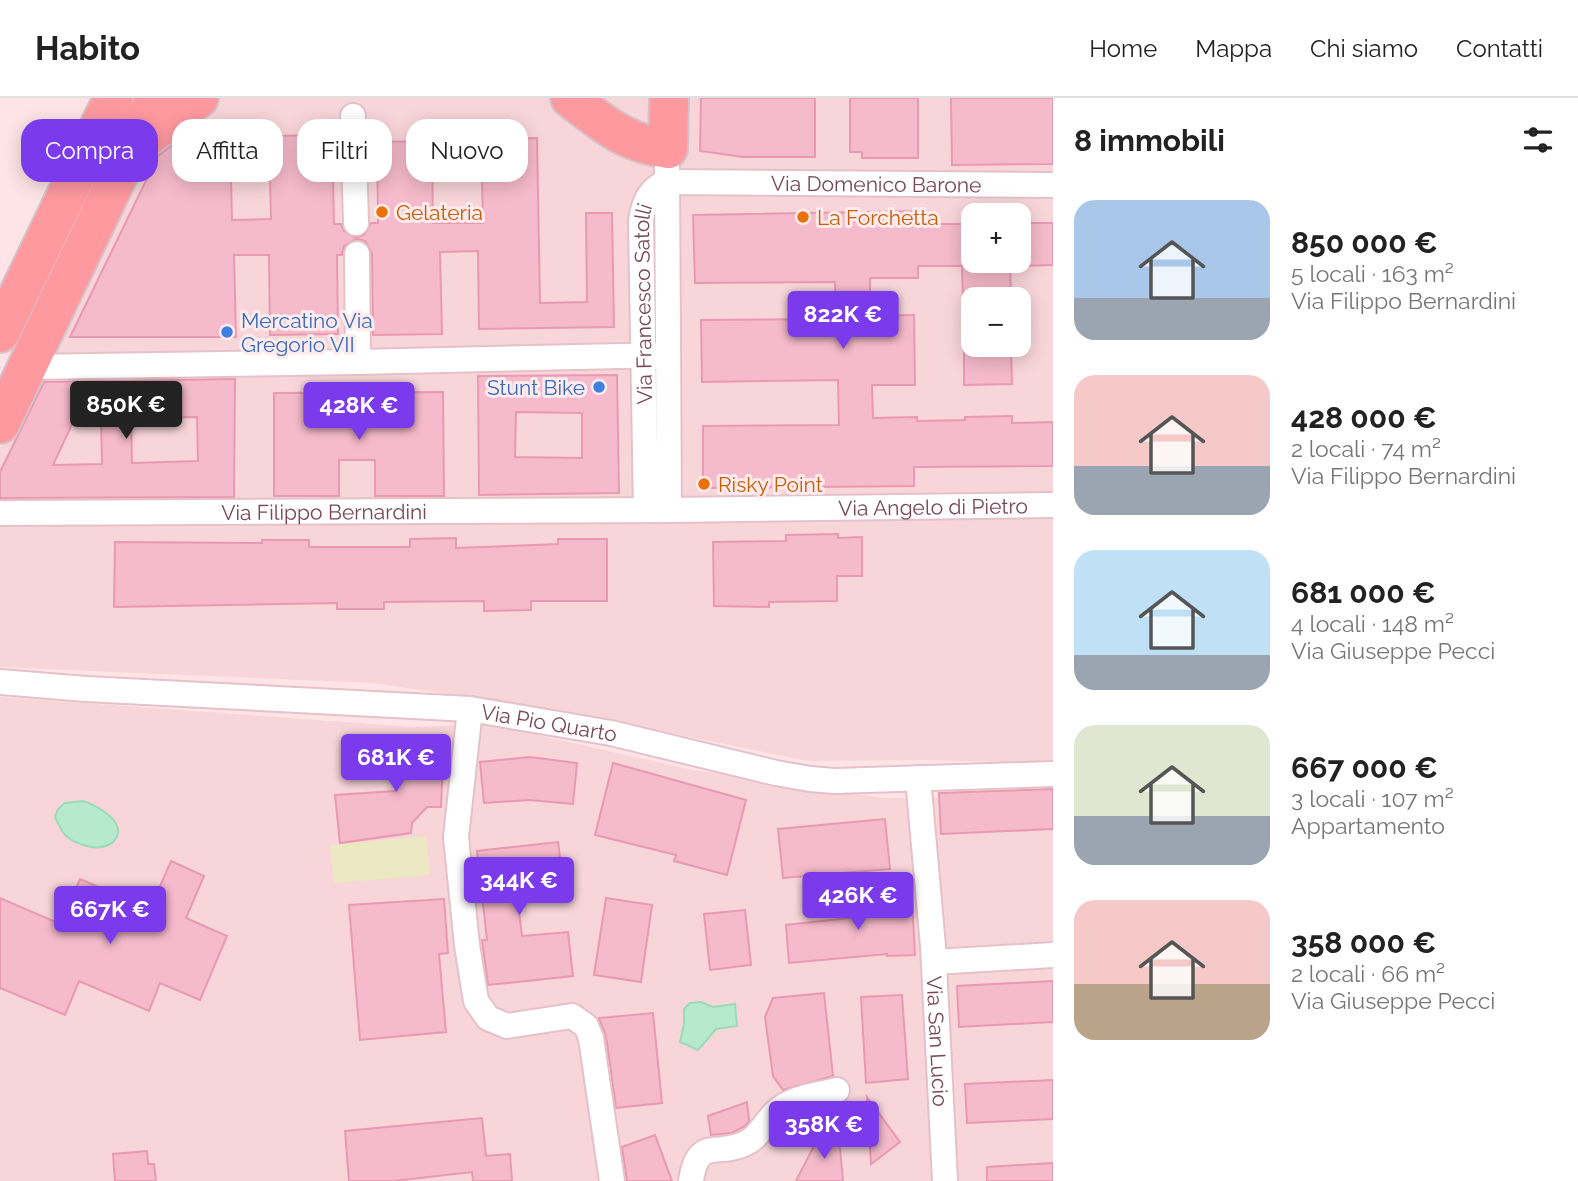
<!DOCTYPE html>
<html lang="it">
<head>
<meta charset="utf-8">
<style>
	:root { --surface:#fff; --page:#f2f2f2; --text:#222; --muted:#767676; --line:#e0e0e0; --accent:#7c3aed }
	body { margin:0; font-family:Raleway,sans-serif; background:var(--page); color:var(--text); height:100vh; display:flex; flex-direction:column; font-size:26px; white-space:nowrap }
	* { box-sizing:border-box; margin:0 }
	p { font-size:23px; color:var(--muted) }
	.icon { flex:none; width:38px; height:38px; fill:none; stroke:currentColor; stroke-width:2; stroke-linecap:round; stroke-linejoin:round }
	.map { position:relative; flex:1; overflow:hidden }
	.sheet { display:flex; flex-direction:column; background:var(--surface); width:525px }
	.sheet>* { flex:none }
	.banner { position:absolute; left:21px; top:21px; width:665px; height:63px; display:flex; gap:14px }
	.tools { position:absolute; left:961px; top:105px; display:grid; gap:14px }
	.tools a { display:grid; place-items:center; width:70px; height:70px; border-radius:14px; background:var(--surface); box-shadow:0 4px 18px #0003; font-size:35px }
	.price { position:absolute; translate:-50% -60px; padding:0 16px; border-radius:7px; background:var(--accent); color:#fff; font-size:23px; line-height:46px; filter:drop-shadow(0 2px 4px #0008) }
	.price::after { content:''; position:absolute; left:50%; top:42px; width:21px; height:16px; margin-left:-10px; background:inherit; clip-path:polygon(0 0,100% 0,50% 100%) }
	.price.active { background:#222; color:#fff }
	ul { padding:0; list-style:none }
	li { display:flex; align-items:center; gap:21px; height:175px; padding:0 21px }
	li span { display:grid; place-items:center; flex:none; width:196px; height:140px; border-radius:21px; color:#555 }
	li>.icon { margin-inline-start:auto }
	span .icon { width:84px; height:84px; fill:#fffc; stroke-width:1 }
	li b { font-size:30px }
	h2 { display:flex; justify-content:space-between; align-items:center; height:84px; padding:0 21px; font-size:30px }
	.pill { padding:0 24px; border-radius:21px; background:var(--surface); box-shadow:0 4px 18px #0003; font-size:24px; line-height:63px }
	.pill.active { background:var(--accent); color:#fff }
	header { display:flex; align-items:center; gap:42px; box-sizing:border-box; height:98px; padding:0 35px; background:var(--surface); border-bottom:2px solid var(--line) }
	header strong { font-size:33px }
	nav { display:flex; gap:38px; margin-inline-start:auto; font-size:24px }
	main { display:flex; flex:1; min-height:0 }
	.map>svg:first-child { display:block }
</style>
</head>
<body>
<header>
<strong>Habito</strong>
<nav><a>Home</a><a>Mappa</a><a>Chi siamo</a><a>Contatti</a></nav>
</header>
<main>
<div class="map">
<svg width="1053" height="1083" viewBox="0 0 1053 1083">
	<rect width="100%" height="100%" fill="#fee4e6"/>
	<g fill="#f8d5d9" fill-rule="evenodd">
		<path d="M 172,0 L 1053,0 L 1053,665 L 921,662 L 808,663 L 556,612 L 373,585 L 0,569 L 0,351 ZM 973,117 L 1018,117 L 1018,163 L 973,163 ZM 973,201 L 1018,201 L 1018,247 L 973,247 Z"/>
		<path d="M 0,599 L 414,629 L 488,626 L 693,672 L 883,700 L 1053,699 L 1053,1083 L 0,1083 Z"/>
	</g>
	<path fill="#ece8c1" d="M 426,738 L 430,777 L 334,785 L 330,747 Z"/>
	<g fill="#b7e9cd" stroke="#9cdbb9" stroke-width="2">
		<path d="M 83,703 C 97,707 131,726 113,744 C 101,755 77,747 66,738 C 61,733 58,725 55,719 L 58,711 L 65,705 Z"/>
		<path d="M 701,904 L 713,909 L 735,906 L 737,928 L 716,931 L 698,952 L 680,944 L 684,926 L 684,911 L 690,905 Z"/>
	</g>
	<g fill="#f5bacb" stroke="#e999b2" stroke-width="2" fill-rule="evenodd">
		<path d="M 701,0 L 815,0 L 815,59 L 743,59 L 700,53 Z"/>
		<path d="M 850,0 L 918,0 L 918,60 L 862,60 L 862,54 L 850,54 Z"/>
		<path d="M 951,0 L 1053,0 L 1053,66 L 952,67 Z"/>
		<path d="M 332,37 L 334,126 L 341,126 L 344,133 L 356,140 L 364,137 L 371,125 L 378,125 L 377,44 L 432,43 L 433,125 L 483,125 L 481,41 L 537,40 L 540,205 L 587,204 L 586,115 L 612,115 L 614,229 L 479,231 L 478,153 L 440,154 L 442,236 L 373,237 L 372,155 L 365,143 L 356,141 L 344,148 L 342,157 L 337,157 L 338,236 L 270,237 L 269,157 L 234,157 L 236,239 L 70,239 L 158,58 L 183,39 L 230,38 L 232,122 L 271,121 L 269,38 Z"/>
		<path d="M 925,113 L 925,126 L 973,126 L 973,163 L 1010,163 L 1011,201 L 963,201 L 962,168 L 918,168 L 918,180 L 870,180 L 870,218 L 914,217 L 915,287 L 872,287 L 873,320 L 917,319 L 917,323 L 965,322 L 965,319 L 1012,318 L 1012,325 L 1053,324 L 1053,368 L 914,369 L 914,388 L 703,390 L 703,328 L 839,327 L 838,282 L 702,284 L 701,222 L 836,221 L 835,184 L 695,185 L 693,117 Z"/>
		<path d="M 1018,125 L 1053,125 L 1053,167 L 1018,168 Z"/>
		<path d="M 964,247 L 1011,247 L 1012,286 L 964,287 Z"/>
		<path d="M 617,277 L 619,395 L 479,397 L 478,278 ZM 516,314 L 582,315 L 582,360 L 515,359 Z"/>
		<path d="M 235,281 L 234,399 L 0,400 L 0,374 L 44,284 ZM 197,319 L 198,363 L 132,365 L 131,320 ZM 74,322 L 101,322 L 102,366 L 53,367 Z"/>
		<path d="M 443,294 L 444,398 L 375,398 L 375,362 L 339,362 L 339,398 L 274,398 L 274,295 Z"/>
		<path d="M 838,436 L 838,440 L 862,439 L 862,478 L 837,478 L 837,503 L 769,504 L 769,509 L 714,508 L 713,444 L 786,443 L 786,437 Z"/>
		<path d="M 456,440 L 456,450 L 558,446 L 558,441 L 607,441 L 607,503 L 531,503 L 531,512 L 484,513 L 484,503 L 384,504 L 384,511 L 337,511 L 337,505 L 114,509 L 115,444 L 262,445 L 262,442 L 309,442 L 309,449 L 410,449 L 410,441 Z"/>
		<path d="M 399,637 L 444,641 L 441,709 L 427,709 L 412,725 L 411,735 L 340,745 L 335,697 L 395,693 Z"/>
		<path d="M 530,659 L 577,665 L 573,706 L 529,702 L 484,705 L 480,664 Z"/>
		<path d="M 613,665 L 746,702 L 727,777 L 674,763 L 676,757 L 595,737 Z"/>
		<path d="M 1053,691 L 1053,731 L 941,736 L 939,695 Z"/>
		<path d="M 885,721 L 890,771 L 783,780 L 778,731 Z"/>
		<path d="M 558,744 L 562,775 L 515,780 L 522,838 L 568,834 L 573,878 L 488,887 L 482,842 L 487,842 L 477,753 Z"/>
		<path d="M 171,763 L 204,778 L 186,820 L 227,838 L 200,902 L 160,885 L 149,913 L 79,883 L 65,917 L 0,890 L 0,800 L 60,826 L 80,781 L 150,811 Z"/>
		<path d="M 911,784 L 915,857 L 887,858 L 887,856 L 789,865 L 786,827 L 885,816 L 883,786 Z"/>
		<path d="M 606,800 L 652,807 L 641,884 L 594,877 Z"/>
		<path d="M 444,801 L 448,855 L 439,856 L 446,934 L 360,942 L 349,807 Z"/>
		<path d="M 745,812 L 751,867 L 710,872 L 704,816 Z"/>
		<path d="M 1053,883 L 1053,924 L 959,929 L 957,888 Z"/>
		<path d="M 824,895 L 833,978 L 783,992 L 773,978 L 765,919 L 773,900 Z"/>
		<path d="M 902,897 L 908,981 L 866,985 L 861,899 Z"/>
		<path d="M 653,915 L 662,1005 L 616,1010 L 606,938 L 599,920 Z"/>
		<path d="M 1053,982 L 1053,1021 L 967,1025 L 965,986 Z"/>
		<path d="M 867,999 L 900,1044 L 871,1066 Z"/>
		<path d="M 747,1004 L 749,1023 L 745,1028 L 732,1035 L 711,1037 L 708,1018 Z"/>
		<path d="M 482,1020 L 486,1058 L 510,1056 L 512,1083 L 473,1083 L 472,1074 L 394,1083 L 349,1083 L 345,1033 Z"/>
		<path d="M 838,1029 L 843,1083 L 796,1083 L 816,1044 Z"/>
		<path d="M 655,1037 L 672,1083 L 627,1083 L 622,1049 Z"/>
		<path d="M 147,1053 L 148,1066 L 154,1066 L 156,1083 L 115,1083 L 113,1056 Z"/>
		<path d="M 1053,1065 L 1053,1083 L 987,1083 L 987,1069 Z"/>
	</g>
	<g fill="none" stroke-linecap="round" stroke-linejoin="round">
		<g stroke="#e5c1c9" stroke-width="28">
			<g id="street">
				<path d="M 353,18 L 356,125"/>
				<path d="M 667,70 L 669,412"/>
				<path d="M 357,156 L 358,264"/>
				<path d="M 28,269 L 358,264 L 668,257"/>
				<path id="s1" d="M 646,412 L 641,123 C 643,106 649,91 666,84 L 1053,87"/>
				<path id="s2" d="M 0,415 L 669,412 L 1053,407"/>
				<path id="s3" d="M 0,584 L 86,591 L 470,611 L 611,635 L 776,675 L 810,681 L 835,683 L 1053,676"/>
				<path d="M 470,611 L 456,739 L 467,847 L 476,903 L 488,920 L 507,928 L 572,918 L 586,928 L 591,940 L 612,1083"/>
				<path id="s4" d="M 918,680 L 933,848 L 945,1083"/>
				<path d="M 934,864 L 1053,857"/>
				<path d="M 691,1083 C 698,1037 717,1060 746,1045 C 759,1039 766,1023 776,1014 C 792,999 817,997 837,992"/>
			</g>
		</g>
		<g stroke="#d4c4ca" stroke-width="42">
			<g id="primary">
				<path d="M 570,0 C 604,26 624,45 668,51 L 669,0"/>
				<path d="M 136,47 L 199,0"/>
				<path d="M 0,235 L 113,0"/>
				<path d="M 0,326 L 155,0"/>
			</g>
		</g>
		<use href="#street" stroke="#fff" stroke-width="24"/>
		<use href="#primary" stroke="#ff99a0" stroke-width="38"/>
	</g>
	<g fill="#e8710a" stroke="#ffebed" stroke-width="2.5">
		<circle cx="382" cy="114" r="7"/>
		<circle cx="803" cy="119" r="7"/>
		<circle cx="704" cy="386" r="7"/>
	</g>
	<g fill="#3f7fe0" stroke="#ffebed" stroke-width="2.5">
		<circle cx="227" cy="234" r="7"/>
		<circle cx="599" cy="289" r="7"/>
	</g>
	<g text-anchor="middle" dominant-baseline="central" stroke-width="6" stroke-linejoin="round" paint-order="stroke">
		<g font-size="21" fill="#784858" stroke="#ffebed">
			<text stroke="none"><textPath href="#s1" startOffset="548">Via Domenico Barone</textPath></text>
			<text stroke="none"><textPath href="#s1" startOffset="206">Via Francesco Satolli</textPath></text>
			<text stroke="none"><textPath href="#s2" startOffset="933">Via Angelo di Pietro</textPath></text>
			<text stroke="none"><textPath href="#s2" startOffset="324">Via Filippo Bernardini</textPath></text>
			<text stroke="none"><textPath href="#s3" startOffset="551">Via Pio Quarto</textPath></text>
			<text stroke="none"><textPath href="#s4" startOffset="264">Via San Lucio</textPath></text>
		</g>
		<g font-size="21" fill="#c56008" stroke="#ffebed" text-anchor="start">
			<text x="396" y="114">Gelateria</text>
			<text x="817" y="119">La Forchetta</text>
			<text x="718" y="386">Risky Point</text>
		</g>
		<g font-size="21" fill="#366cbe" stroke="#ffebed" text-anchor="start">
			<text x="241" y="222">Mercatino Via<tspan x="241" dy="24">Gregorio VII</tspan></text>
			<text x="585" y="289" text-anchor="end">Stunt Bike</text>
		</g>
	</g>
</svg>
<div class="tools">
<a>+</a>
<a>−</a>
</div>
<b class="price" style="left:843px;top:253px">822K €</b>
<b class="price active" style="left:126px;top:343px">850K €</b>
<b class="price" style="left:359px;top:344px">428K €</b>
<b class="price" style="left:396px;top:696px">681K €</b>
<b class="price" style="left:519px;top:819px">344K €</b>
<b class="price" style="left:858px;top:834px">426K €</b>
<b class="price" style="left:110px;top:848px">667K €</b>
<b class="price" style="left:824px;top:1063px">358K €</b>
<div class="banner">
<a class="pill active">Compra</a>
<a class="pill">Affitta</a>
<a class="pill">Filtri</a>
<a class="pill">Nuovo</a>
</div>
</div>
<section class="sheet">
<h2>8 immobili<svg class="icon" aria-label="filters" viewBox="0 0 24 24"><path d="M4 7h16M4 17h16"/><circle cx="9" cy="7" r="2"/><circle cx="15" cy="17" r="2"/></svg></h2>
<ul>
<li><span style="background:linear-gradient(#a9c7e8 70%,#9aa5b1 0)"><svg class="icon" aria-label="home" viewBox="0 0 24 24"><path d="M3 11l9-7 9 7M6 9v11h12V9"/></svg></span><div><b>850 000 €</b><p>5 locali · 163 m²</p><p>Via Filippo Bernardini</p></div></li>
<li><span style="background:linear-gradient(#f6c9c9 65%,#9aa5b1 0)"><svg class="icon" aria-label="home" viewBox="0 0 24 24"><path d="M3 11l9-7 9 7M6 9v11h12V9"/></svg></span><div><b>428 000 €</b><p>2 locali · 74 m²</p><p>Via Filippo Bernardini</p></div></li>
<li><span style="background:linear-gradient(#bfe0f5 75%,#9aa5b1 0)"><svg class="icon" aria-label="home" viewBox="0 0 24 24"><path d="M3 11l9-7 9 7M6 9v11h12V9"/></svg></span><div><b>681 000 €</b><p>4 locali · 148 m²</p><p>Via Giuseppe Pecci</p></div></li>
<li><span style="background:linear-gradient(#dfe7d0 65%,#9aa5b1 0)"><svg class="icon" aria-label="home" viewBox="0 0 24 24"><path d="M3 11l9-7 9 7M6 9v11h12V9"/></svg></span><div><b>667 000 €</b><p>3 locali · 107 m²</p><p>Appartamento</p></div></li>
<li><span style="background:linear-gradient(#f6c9c9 60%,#b9a48a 0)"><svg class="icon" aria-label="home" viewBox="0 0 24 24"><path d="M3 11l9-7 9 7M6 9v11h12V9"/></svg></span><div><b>358 000 €</b><p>2 locali · 66 m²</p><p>Via Giuseppe Pecci</p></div></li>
</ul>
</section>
</main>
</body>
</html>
